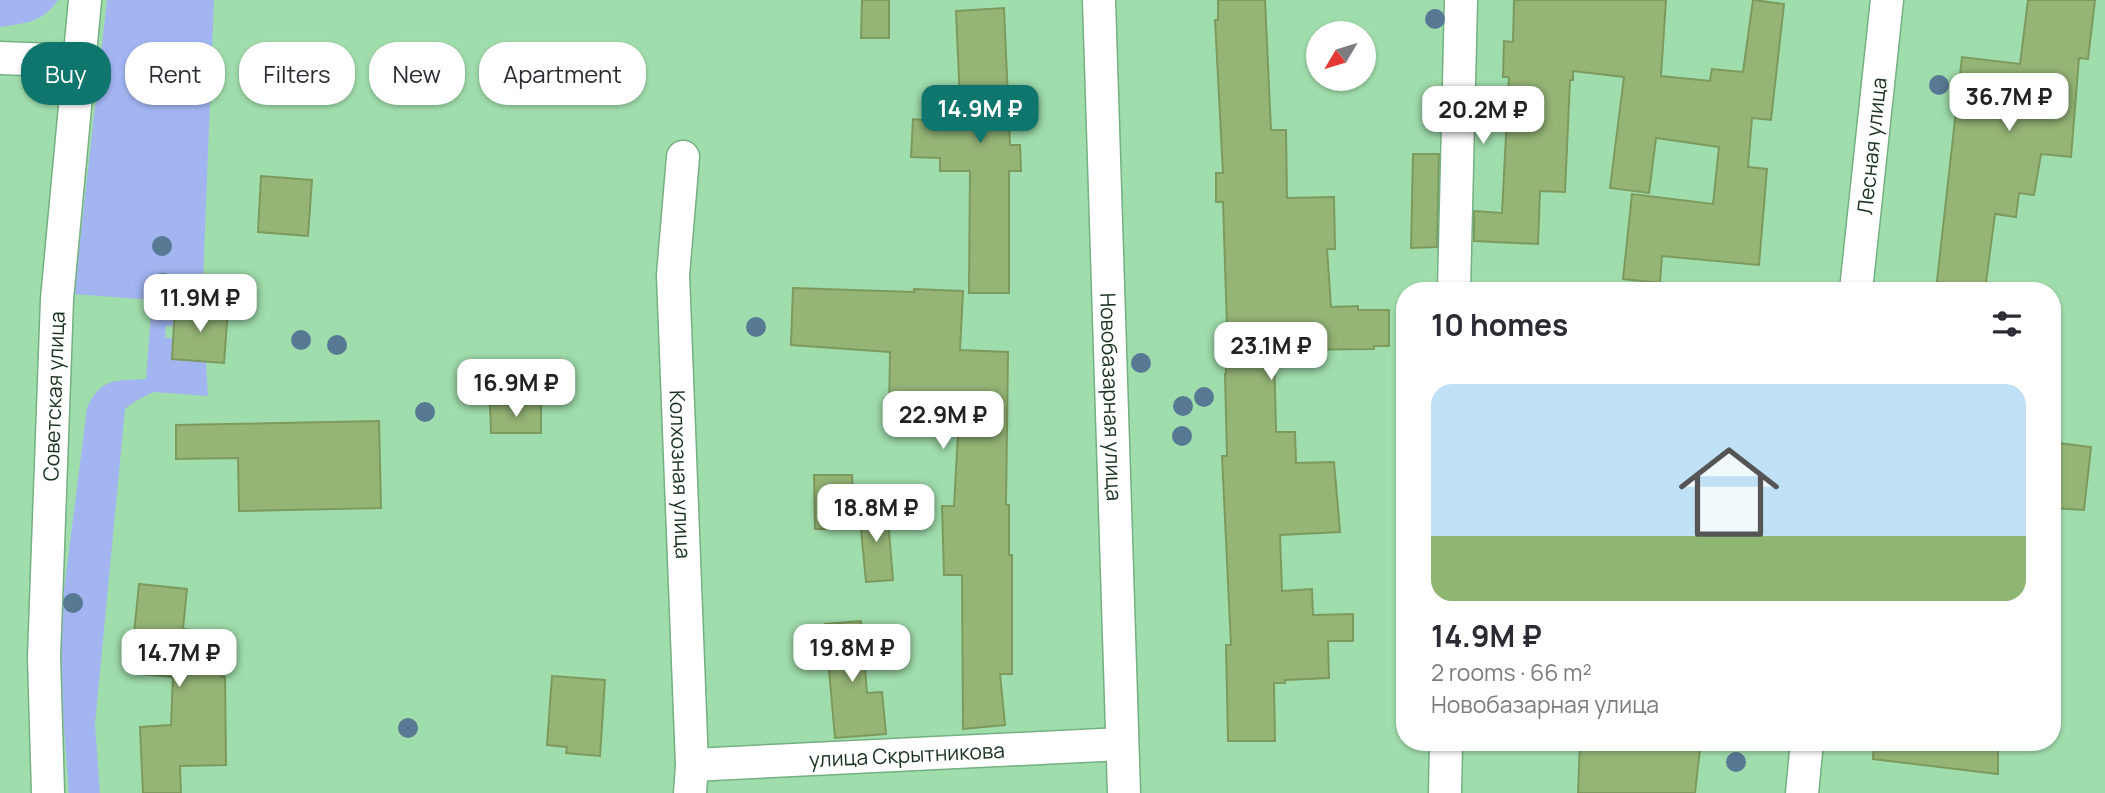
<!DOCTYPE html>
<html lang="en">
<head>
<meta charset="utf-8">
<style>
	:root { --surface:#fff; --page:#f2f2f3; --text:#2b2b33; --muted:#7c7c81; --accent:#0f766e }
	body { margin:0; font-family:Manrope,sans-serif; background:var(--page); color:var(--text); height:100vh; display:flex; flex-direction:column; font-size:26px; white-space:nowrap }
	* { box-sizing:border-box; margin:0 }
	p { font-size:23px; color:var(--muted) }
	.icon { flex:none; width:38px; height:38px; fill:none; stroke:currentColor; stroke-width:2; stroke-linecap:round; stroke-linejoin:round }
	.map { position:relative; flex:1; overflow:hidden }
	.details { position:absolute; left:1396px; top:282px; width:665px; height:469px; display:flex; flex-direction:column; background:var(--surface); border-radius:28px; box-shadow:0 2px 5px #0004 }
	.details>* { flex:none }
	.hud { position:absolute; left:21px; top:42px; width:665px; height:63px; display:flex; gap:14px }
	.needle { width:46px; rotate:232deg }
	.fabs { position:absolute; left:1306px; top:21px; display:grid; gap:14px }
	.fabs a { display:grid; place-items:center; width:70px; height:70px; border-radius:50%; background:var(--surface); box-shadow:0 2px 5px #0004; font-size:35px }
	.price { position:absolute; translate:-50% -60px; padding:0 16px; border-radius:14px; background:#fff; color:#222; font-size:23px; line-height:46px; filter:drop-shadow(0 2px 4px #0008) }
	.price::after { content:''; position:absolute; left:50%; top:42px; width:21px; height:16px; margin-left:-10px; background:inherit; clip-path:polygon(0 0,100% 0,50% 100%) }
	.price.current { background:var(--accent); color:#fff }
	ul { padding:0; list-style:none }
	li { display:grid; align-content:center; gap:14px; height:371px; padding:0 35px }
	li span { display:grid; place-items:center; height:217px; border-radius:21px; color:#555 }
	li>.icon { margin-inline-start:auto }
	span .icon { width:126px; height:126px; fill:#fffc; stroke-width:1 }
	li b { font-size:30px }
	h2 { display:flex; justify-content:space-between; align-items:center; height:84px; padding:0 35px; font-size:30px }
	.tag { padding:0 24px; border-radius:28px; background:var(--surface); box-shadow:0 2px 5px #0004; font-size:24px; line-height:63px }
	.tag.current { background:var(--accent); color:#fff }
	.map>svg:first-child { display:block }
</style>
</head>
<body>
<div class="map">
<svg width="2105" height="793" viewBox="0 0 2105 793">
	<rect width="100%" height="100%" fill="#a0ddac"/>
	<g fill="#a2b5f1">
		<path d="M 0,0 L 58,0 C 42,23 26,23 0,27 Z"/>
		<path d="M 107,0 L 214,0 L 202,307 L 175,306 L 174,326 L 166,326 L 165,337 L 173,339 L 172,359 L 206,362 L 208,396 L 153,392 L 134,402 L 125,409 L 95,724 L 100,793 L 69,793 L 60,677 L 62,606 L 87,408 C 101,377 115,381 146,379 L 152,300 L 74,294 Z"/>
	</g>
	<g fill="#95b576" stroke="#7c9a5d" stroke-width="2">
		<path d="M 862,0 L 889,0 L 889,38 L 861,38 Z"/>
		<path d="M 1218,0 L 1265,0 L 1271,130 L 1286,130 L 1287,198 L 1334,197 L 1335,249 L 1327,249 L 1331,307 L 1358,306 L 1358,310 L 1389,310 L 1389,346 L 1374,346 L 1374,349 L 1274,350 L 1276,432 L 1295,432 L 1296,463 L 1334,462 L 1340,532 L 1280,535 L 1282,591 L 1312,589 L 1313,615 L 1353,614 L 1353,641 L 1328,641 L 1329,678 L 1285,680 L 1285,683 L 1274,683 L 1275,741 L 1228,741 L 1226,645 L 1231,645 L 1222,456 L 1227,456 L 1225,374 L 1226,374 L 1226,326 L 1227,326 L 1223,202 L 1216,202 L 1216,173 L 1223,173 L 1215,20 L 1218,20 Z"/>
		<path d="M 1514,0 L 1666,0 L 1661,76 L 1710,81 L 1712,69 L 1743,72 L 1753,0 L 1784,4 L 1771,120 L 1752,118 L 1748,167 L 1767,169 L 1759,265 L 1662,256 L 1660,283 L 1623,279 L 1632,194 L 1713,204 L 1719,147 L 1656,138 L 1649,193 L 1610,188 L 1624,77 L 1573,71 L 1573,80 L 1570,80 L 1565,192 L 1540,191 L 1538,244 L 1474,241 L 1474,211 L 1502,213 L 1509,77 L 1503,77 L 1504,41 L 1513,42 Z"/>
		<path d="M 2028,0 L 2095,0 L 2088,59 L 2079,58 L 2071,157 L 2041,154 L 2034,195 L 2019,193 L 2016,217 L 1995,214 L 1985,290 L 1936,290 L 1962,57 L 2020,64 Z"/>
		<path d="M 1004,8 L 1010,145 L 1020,145 L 1021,171 L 1009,171 L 1009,293 L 969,293 L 970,171 L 940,171 L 940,158 L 911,157 L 913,119 L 961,124 L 956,11 Z"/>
		<path d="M 1413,154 L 1439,154 L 1437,247 L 1411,248 Z"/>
		<path d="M 261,176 L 312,180 L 308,236 L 258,232 Z"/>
		<path d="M 793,288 L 914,292 L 914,289 L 963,291 L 960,350 L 1008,352 L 1006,505 L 1009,505 L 1009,555 L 1012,555 L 1012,674 L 1000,674 L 1005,725 L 963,729 L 962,575 L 944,575 L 942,506 L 954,506 L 959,415 L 889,414 L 890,352 L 791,345 Z"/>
		<path d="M 175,306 L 228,309 L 224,363 L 172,359 Z"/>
		<path d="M 541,404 L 541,433 L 491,433 L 490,405 Z"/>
		<path d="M 379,421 L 381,508 L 239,511 L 238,458 L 176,459 L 176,425 Z"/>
		<path d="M 2059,443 L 2091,447 L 2084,510 L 2053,508 Z"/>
		<path d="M 814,475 L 852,475 L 855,529 L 815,529 Z"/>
		<path d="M 887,507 L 893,580 L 866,582 L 859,508 Z"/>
		<path d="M 139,584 L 187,589 L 183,629 L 226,634 L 222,677 L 225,677 L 226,765 L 180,766 L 181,793 L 143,793 L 140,727 L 171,725 L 173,677 L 130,673 Z"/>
		<path d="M 861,621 L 867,693 L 882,692 L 886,734 L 835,738 L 825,624 Z"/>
		<path d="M 552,676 L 605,680 L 600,756 L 566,753 L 567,747 L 547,745 Z"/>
		<path d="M 1580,742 L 1682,742 L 1681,746 L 1700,749 L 1695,793 L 1578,793 Z"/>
		<path d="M 1874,742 L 1937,742 L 1998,747 L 1998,774 L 1873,759 Z"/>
	</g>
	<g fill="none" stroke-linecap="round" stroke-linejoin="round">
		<g stroke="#74b081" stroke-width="35">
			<g id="minor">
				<path id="s1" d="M 1099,0 L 1124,793"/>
				<path d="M 0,58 L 79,61"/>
				<path id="s2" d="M 683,157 L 673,275 L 692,765 L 690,793"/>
				<path d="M 1454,290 L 1461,0"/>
				<path id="s3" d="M 1856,290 L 1887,0"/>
				<path id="s4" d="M 692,765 L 1122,744"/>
				<path id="s5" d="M 48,793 L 44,657 L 57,299 L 85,0"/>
				<path d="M 1445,793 L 1446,742"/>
				<path d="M 1802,793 L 1807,742"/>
			</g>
		</g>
		<use href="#minor" stroke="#fff" stroke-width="32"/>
	</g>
	<g fill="#587994">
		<circle cx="1435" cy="19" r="10"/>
		<circle cx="1939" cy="85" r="10"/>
		<circle cx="162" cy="246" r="10"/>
		<circle cx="163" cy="283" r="10"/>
		<circle cx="756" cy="327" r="10"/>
		<circle cx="301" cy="340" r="10"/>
		<circle cx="337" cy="345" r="10"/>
		<circle cx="1141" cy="363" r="10"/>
		<circle cx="1204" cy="397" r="10"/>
		<circle cx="1183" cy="406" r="10"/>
		<circle cx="425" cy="412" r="10"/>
		<circle cx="1182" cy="436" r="10"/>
		<circle cx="73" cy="603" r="10"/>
		<circle cx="408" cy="728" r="10"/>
		<circle cx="1736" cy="762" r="10"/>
	</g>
	<g text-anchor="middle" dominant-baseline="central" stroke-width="5" stroke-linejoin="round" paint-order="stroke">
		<g font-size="21" fill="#1a3320" stroke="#adeab9">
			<text stroke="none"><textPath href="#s3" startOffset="145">Лесная улица</textPath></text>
			<text stroke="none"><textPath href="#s5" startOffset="397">Советская улица</textPath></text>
			<text stroke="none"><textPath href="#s1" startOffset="397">Новобазарная улица</textPath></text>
			<text stroke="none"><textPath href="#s2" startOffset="318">Колхозная улица</textPath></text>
			<text stroke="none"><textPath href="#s4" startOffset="215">улица Скрытникова</textPath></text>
		</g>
	</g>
</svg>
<div class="fabs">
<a><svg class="needle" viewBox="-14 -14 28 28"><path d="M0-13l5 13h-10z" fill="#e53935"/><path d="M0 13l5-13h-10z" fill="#7c7c81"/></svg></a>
</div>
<b class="price" style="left:2009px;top:133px">36.7M ₽</b>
<b class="price current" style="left:980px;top:145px">14.9M ₽</b>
<b class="price" style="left:1483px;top:146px">20.2M ₽</b>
<b class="price" style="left:200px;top:334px">11.9M ₽</b>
<b class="price" style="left:1271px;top:382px">23.1M ₽</b>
<b class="price" style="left:516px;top:419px">16.9M ₽</b>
<b class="price" style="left:943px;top:451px">22.9M ₽</b>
<b class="price" style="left:876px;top:544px">18.8M ₽</b>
<b class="price" style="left:852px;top:684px">19.8M ₽</b>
<b class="price" style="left:179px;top:689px">14.7M ₽</b>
<div class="hud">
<a class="tag current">Buy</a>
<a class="tag">Rent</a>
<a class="tag">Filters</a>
<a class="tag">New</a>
<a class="tag">Apartment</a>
</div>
<section class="details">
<h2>10 homes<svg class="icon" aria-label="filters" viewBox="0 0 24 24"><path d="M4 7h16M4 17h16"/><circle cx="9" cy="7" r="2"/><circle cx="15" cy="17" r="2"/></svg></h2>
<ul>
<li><span style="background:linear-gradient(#bfe0f5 70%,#8fb573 0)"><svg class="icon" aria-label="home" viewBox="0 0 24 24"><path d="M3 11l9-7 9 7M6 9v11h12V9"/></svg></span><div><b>14.9M ₽</b><p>2 rooms · 66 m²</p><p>Новобазарная улица</p></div></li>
</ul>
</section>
</div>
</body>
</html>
